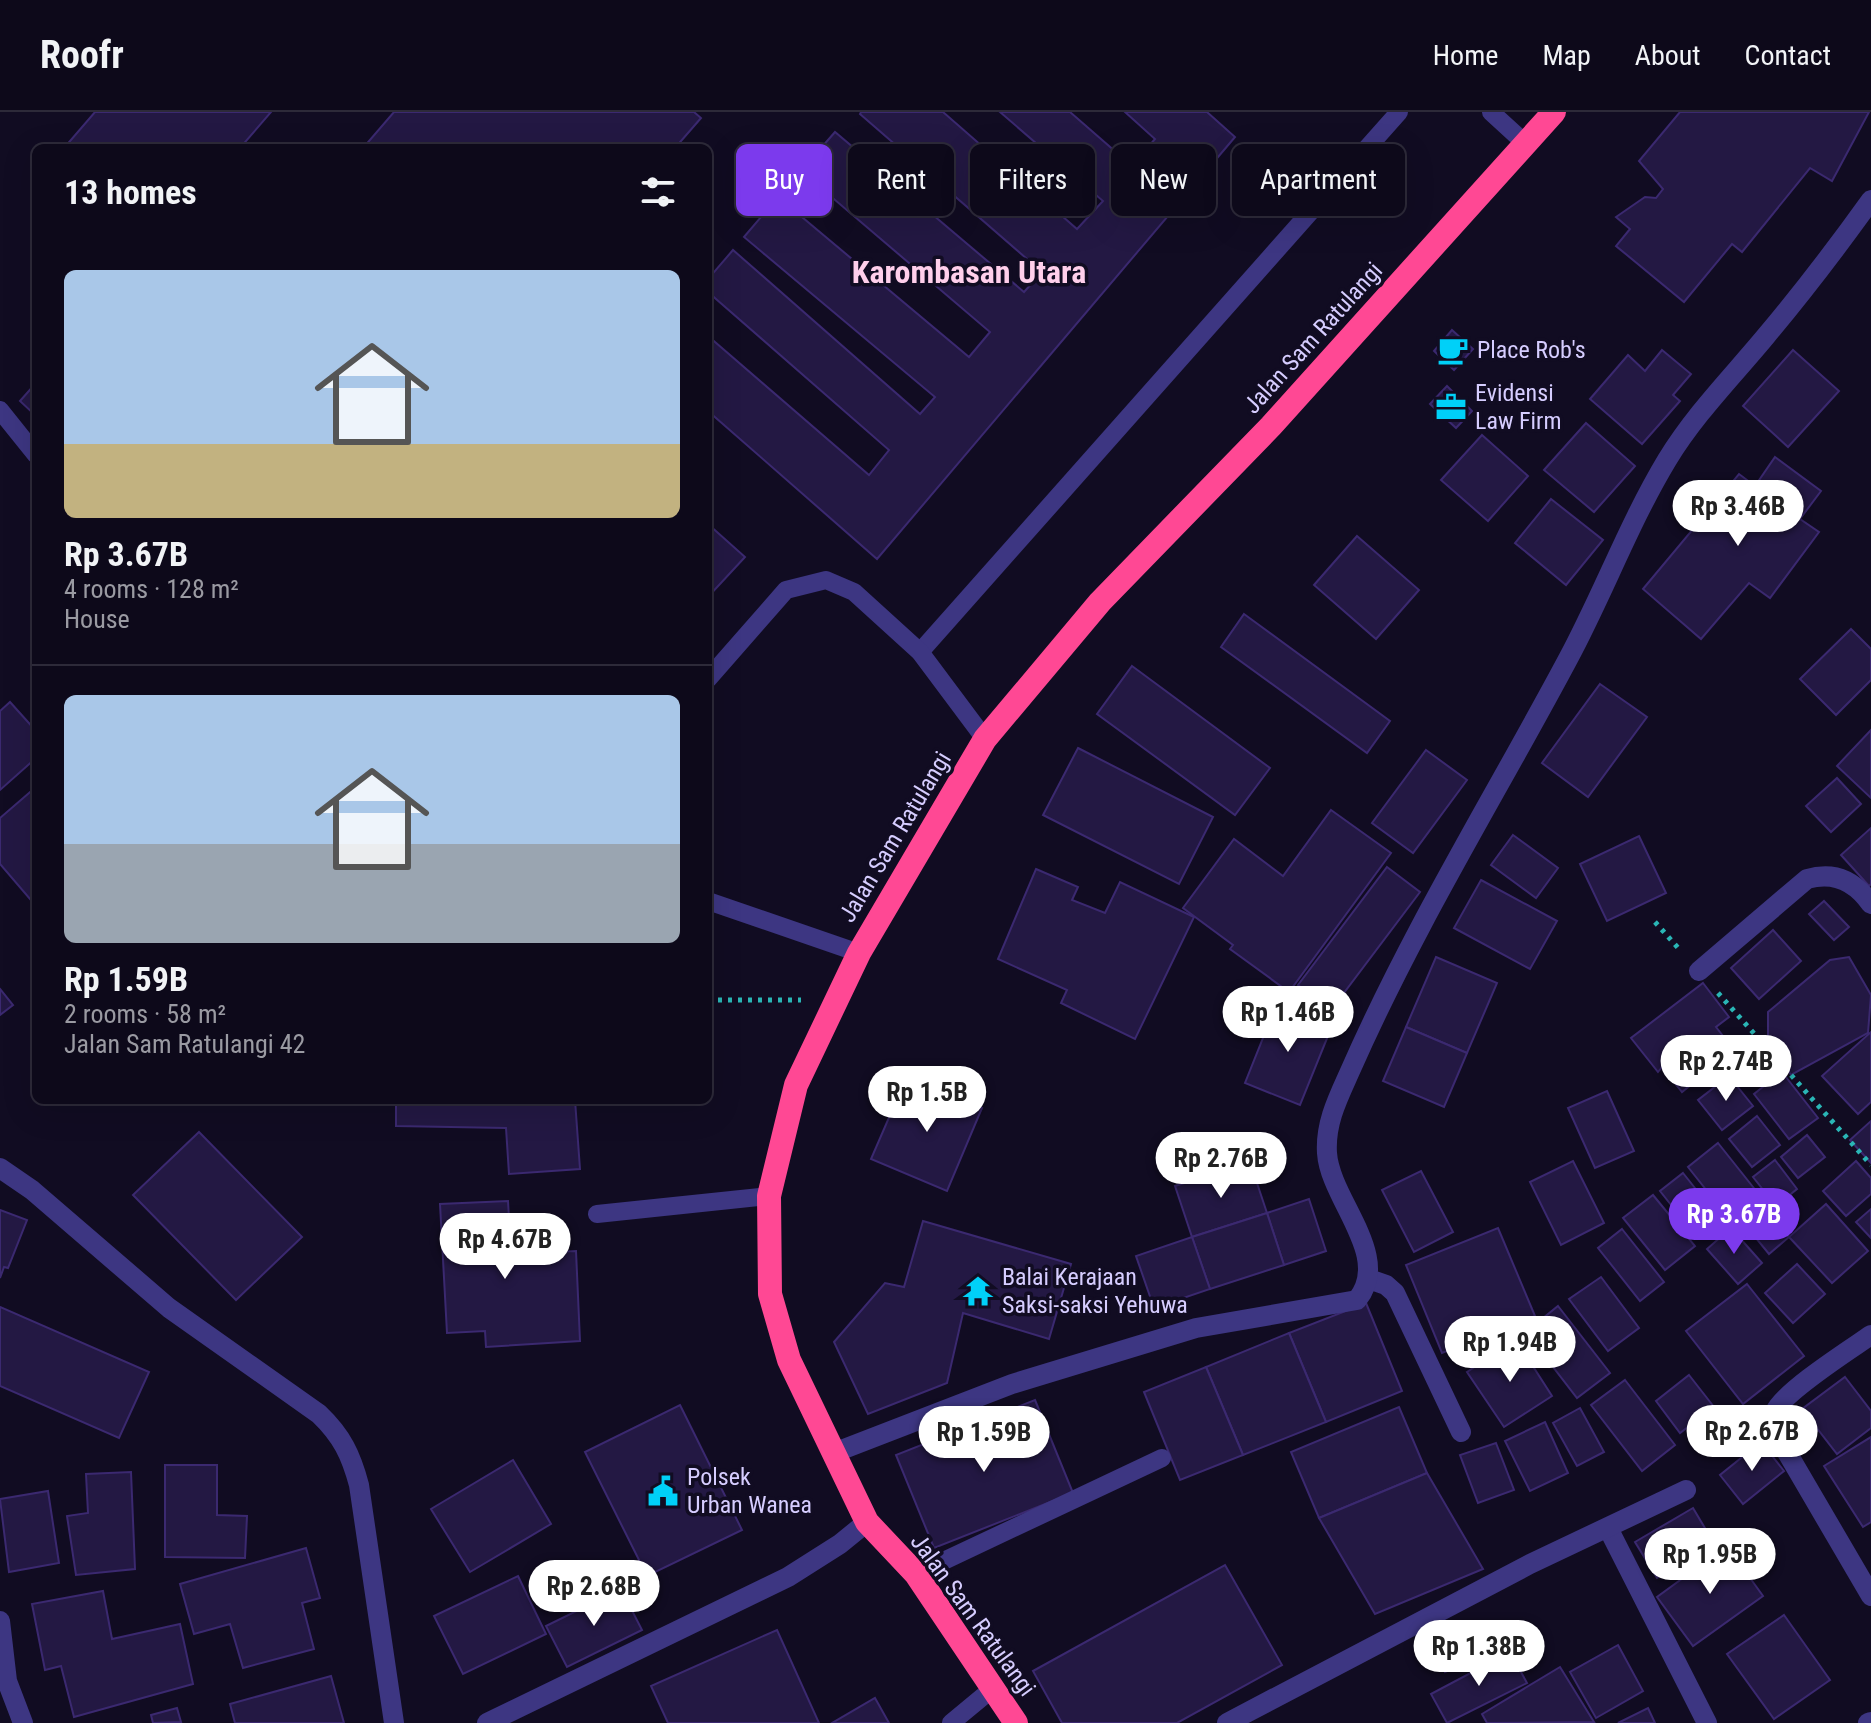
<!DOCTYPE html>
<html lang="en">
<head>
<meta charset="utf-8">
<style>
	:root { --surface:#0d091a; --page:#1b1727; --text:#f1f3f6; --muted:#9a9aa2; --line:#2d2a39; --accent:#7c3aed }
	body { margin:0; font-family:"Roboto Condensed",sans-serif; background:var(--page); color:var(--text); height:100vh; display:flex; flex-direction:column; font-size:30px; white-space:nowrap }
	* { box-sizing:border-box; margin:0 }
	p { font-size:26px; color:var(--muted) }
	.icon { flex:none; width:44px; height:44px; fill:none; stroke:currentColor; stroke-width:2; stroke-linecap:round; stroke-linejoin:round }
	.map { position:relative; flex:1; overflow:hidden }
	.sheet { position:absolute; left:32px; top:32px; width:680px; height:960px; display:flex; flex-direction:column; background:var(--surface); border-radius:12px; box-shadow:0 8px 32px #0002,0 0 0 2px var(--line) }
	.sheet>* { flex:none }
	.top-card { position:absolute; left:736px; top:32px; width:760px; height:72px; display:flex; gap:16px }
	.price { position:absolute; translate:-50% -68px; padding:0 18px; border-radius:28px; background:#fff; color:#222; font-size:26px; line-height:52px; filter:drop-shadow(0 2px 4px #0008) }
	.price::after { content:''; position:absolute; left:50%; top:48px; width:24px; height:18px; margin-left:-12px; background:inherit; clip-path:polygon(0 0,100% 0,50% 100%) }
	.price.active { background:var(--accent); color:#fff }
	ul { padding:0; list-style:none }
	li { display:grid; align-content:center; gap:16px; height:424px; padding:0 32px }
	li+li { border-top:2px solid var(--line) }
	li span { display:grid; place-items:center; height:248px; border-radius:12px; color:#555 }
	li>.icon { margin-inline-start:auto }
	span .icon { width:144px; height:144px; fill:#fffc; stroke-width:1 }
	li b { font-size:34px }
	h2 { display:flex; justify-content:space-between; align-items:center; height:96px; padding:0 32px; font-size:34px }
	.chip { padding:0 28px; border-radius:12px; background:var(--surface); box-shadow:0 8px 32px #0002,0 0 0 2px var(--line); font-size:28px; line-height:72px }
	.chip.active { background:var(--accent); color:#fff }
	header { display:flex; align-items:center; gap:48px; box-sizing:border-box; height:112px; padding:0 40px; background:var(--surface); border-bottom:2px solid var(--line) }
	header strong { font-size:38px }
	nav { display:flex; gap:44px; margin-inline-start:auto; font-size:28px }
	.map>svg:first-child { display:block }
</style>
</head>
<body>
<header>
<strong>Roofr</strong>
<nav><a>Home</a><a>Map</a><a>About</a><a>Contact</a></nav>
</header>
<div class="map">
<svg width="1871" height="1611" viewBox="0 0 1871 1611">
	<rect width="100%" height="100%" fill="#110c22"/>
	<g fill="#231843" stroke="#3b2970" stroke-width="2">
		<path d="M 95,0 L 271,0 L 240,36 L 64,36 Z"/>
		<path d="M 394,0 L 694,0 L 701,6 L 675,36 L 363,36 Z"/>
		<path d="M 861,0 L 943,0 L 1077,117 L 1103,89 L 1000,0 L 1070,0 L 1132,54 L 1155,27 L 1125,0 L 1207,0 L 1235,25 L 877,447 L 708,299 L 708,224 L 869,363 L 889,338 L 708,180 L 708,167 L 733,138 L 920,302 L 935,285 L 744,125 L 778,85 L 969,245 L 990,220 L 801,59 L 835,20 L 1024,180 L 1042,160 L 860,2 Z"/>
		<path d="M 1680,0 L 1869,0 L 1832,69 L 1810,56 L 1742,140 L 1732,132 L 1684,190 L 1616,134 L 1630,117 L 1616,105 L 1645,85 L 1656,86 L 1663,77 L 1639,49 Z"/>
		<path d="M 1452,218 L 1473,237 L 1454,258 L 1434,239 Z"/>
		<path d="M 1662,238 L 1691,262 L 1673,283 L 1680,289 L 1642,332 L 1590,287 L 1628,243 L 1645,259 Z"/>
		<path d="M 1793,238 L 1839,279 L 1788,335 L 1743,294 Z"/>
		<path d="M 36,271 L 36,304 L 20,289 Z"/>
		<path d="M 1447,274 L 1472,299 L 1456,316 L 1430,292 Z"/>
		<path d="M 1586,311 L 1635,354 L 1594,400 L 1544,358 Z"/>
		<path d="M 1482,323 L 1528,364 L 1488,409 L 1441,368 Z"/>
		<path d="M 1775,345 L 1821,379 L 1800,407 L 1819,420 L 1770,486 L 1749,471 L 1701,527 L 1643,477 L 1739,362 L 1755,374 Z"/>
		<path d="M 1551,387 L 1603,428 L 1566,473 L 1515,431 Z"/>
		<path d="M 708,412 L 745,445 L 708,485 Z"/>
		<path d="M 1357,424 L 1419,478 L 1376,527 L 1314,473 Z"/>
		<path d="M 1244,502 L 1390,609 L 1367,641 L 1221,535 Z"/>
		<path d="M 1851,517 L 1871,537 L 1871,568 L 1836,603 L 1800,567 Z"/>
		<path d="M 1132,554 L 1270,656 L 1235,703 L 1097,602 Z"/>
		<path d="M 1600,572 L 1647,605 L 1588,685 L 1542,651 Z"/>
		<path d="M 10,590 L 36,619 L 36,646 L 0,678 L 0,599 Z"/>
		<path d="M 1871,618 L 1871,686 L 1837,654 Z"/>
		<path d="M 1078,636 L 1213,705 L 1179,772 L 1043,703 Z"/>
		<path d="M 1426,638 L 1467,668 L 1413,741 L 1372,711 Z"/>
		<path d="M 1837,666 L 1861,692 L 1831,720 L 1806,694 Z"/>
		<path d="M 36,675 L 36,794 L 0,752 L 0,706 Z"/>
		<path d="M 1331,698 L 1391,741 L 1289,880 L 1230,837 L 1233,833 L 1183,796 L 1234,727 L 1283,764 Z"/>
		<path d="M 1871,716 L 1871,772 L 1869,774 L 1841,743 Z"/>
		<path d="M 1513,723 L 1558,756 L 1536,786 L 1491,753 Z"/>
		<path d="M 1639,724 L 1666,781 L 1607,809 L 1580,752 Z"/>
		<path d="M 1387,755 L 1420,780 L 1331,898 L 1298,873 Z"/>
		<path d="M 1036,757 L 1078,775 L 1072,788 L 1105,801 L 1120,770 L 1194,805 L 1135,927 L 1061,891 L 1067,878 L 998,847 Z"/>
		<path d="M 1481,768 L 1557,809 L 1530,857 L 1454,816 Z"/>
		<path d="M 1824,789 L 1849,815 L 1834,828 L 1809,802 Z"/>
		<path d="M 1773,818 L 1801,849 L 1759,887 L 1731,856 Z"/>
		<path d="M 1436,845 L 1497,871 L 1467,941 L 1406,915 Z"/>
		<path d="M 1849,845 L 1871,883 L 1868,921 L 1791,963 L 1768,924 L 1768,900 L 1830,848 Z"/>
		<path d="M 1703,871 L 1729,905 L 1716,915 L 1734,938 L 1682,980 L 1662,955 L 1658,960 L 1631,926 Z"/>
		<path d="M 0,877 L 13,893 L 0,903 Z"/>
		<path d="M 1277,891 L 1332,914 L 1300,993 L 1245,971 Z"/>
		<path d="M 1406,915 L 1467,941 L 1444,995 L 1383,969 Z"/>
		<path d="M 1871,920 L 1871,990 L 1858,1002 L 1822,964 Z"/>
		<path d="M 1782,960 L 1818,1006 L 1789,1027 L 1754,982 Z"/>
		<path d="M 907,964 L 982,996 L 947,1079 L 871,1047 Z"/>
		<path d="M 1729,964 L 1753,994 L 1722,1018 L 1698,988 Z"/>
		<path d="M 1607,979 L 1634,1039 L 1595,1056 L 1568,996 Z"/>
		<path d="M 396,988 L 575,988 L 580,1057 L 509,1062 L 506,1016 L 396,1014 Z"/>
		<path d="M 1757,1004 L 1780,1033 L 1752,1055 L 1729,1027 Z"/>
		<path d="M 1871,1009 L 1871,1051 L 1850,1028 Z"/>
		<path d="M 199,1020 L 302,1125 L 236,1188 L 133,1083 Z"/>
		<path d="M 1807,1023 L 1825,1045 L 1798,1066 L 1781,1045 Z"/>
		<path d="M 1718,1031 L 1757,1080 L 1727,1104 L 1688,1055 Z"/>
		<path d="M 1775,1048 L 1797,1077 L 1776,1094 L 1753,1065 Z"/>
		<path d="M 1573,1049 L 1604,1111 L 1561,1133 L 1530,1070 Z"/>
		<path d="M 1856,1049 L 1871,1066 L 1871,1082 L 1846,1104 L 1823,1079 Z"/>
		<path d="M 1250,1050 L 1267,1101 L 1192,1125 L 1175,1074 Z"/>
		<path d="M 1421,1059 L 1453,1120 L 1414,1140 L 1382,1078 Z"/>
		<path d="M 1683,1061 L 1718,1105 L 1695,1123 L 1660,1079 Z"/>
		<path d="M 1653,1083 L 1695,1134 L 1665,1158 L 1623,1106 Z"/>
		<path d="M 1309,1087 L 1326,1139 L 1284,1153 L 1267,1101 Z"/>
		<path d="M 508,1089 L 511,1142 L 576,1139 L 580,1229 L 486,1235 L 485,1219 L 447,1221 L 440,1092 Z"/>
		<path d="M 1826,1092 L 1868,1139 L 1832,1171 L 1789,1125 Z"/>
		<path d="M 1762,1093 L 1789,1125 L 1769,1142 L 1742,1109 Z"/>
		<path d="M 1871,1097 L 1871,1126 L 1856,1110 Z"/>
		<path d="M 0,1098 L 27,1108 L 8,1156 L 4,1155 L 0,1166 Z"/>
		<path d="M 1267,1101 L 1284,1153 L 1210,1177 L 1192,1125 Z"/>
		<path d="M 923,1109 L 1071,1152 L 1049,1227 L 963,1201 L 947,1271 L 868,1302 L 834,1230 L 885,1171 L 904,1175 Z"/>
		<path d="M 1498,1116 L 1535,1204 L 1442,1241 L 1406,1153 Z"/>
		<path d="M 1731,1116 L 1762,1151 L 1738,1172 L 1707,1137 Z"/>
		<path d="M 1622,1117 L 1664,1170 L 1640,1189 L 1598,1136 Z"/>
		<path d="M 1192,1125 L 1210,1177 L 1154,1196 L 1136,1144 Z"/>
		<path d="M 1797,1152 L 1825,1182 L 1793,1211 L 1765,1181 Z"/>
		<path d="M 1601,1165 L 1639,1216 L 1608,1239 L 1569,1187 Z"/>
		<path d="M 1747,1172 L 1804,1244 L 1743,1292 L 1686,1219 Z"/>
		<path d="M 1366,1191 L 1402,1279 L 1326,1310 L 1289,1221 Z"/>
		<path d="M 1558,1194 L 1610,1261 L 1577,1286 L 1526,1220 Z"/>
		<path d="M 0,1195 L 149,1260 L 119,1326 L 0,1274 Z"/>
		<path d="M 1289,1221 L 1326,1310 L 1243,1343 L 1206,1255 Z"/>
		<path d="M 1516,1228 L 1552,1284 L 1504,1315 L 1467,1260 Z"/>
		<path d="M 1206,1255 L 1243,1343 L 1180,1368 L 1144,1280 Z"/>
		<path d="M 1689,1263 L 1714,1295 L 1680,1321 L 1656,1289 Z"/>
		<path d="M 1845,1265 L 1871,1299 L 1871,1316 L 1837,1342 L 1802,1297 Z"/>
		<path d="M 1625,1268 L 1675,1333 L 1642,1359 L 1591,1293 Z"/>
		<path d="M 1035,1288 L 1073,1381 L 934,1436 L 896,1343 Z"/>
		<path d="M 680,1293 L 742,1418 L 647,1464 L 585,1340 Z"/>
		<path d="M 1399,1295 L 1427,1361 L 1319,1406 L 1291,1340 Z"/>
		<path d="M 1580,1296 L 1604,1340 L 1577,1354 L 1553,1311 Z"/>
		<path d="M 1545,1310 L 1568,1361 L 1530,1379 L 1505,1329 Z"/>
		<path d="M 1871,1325 L 1871,1410 L 1863,1415 L 1824,1354 Z"/>
		<path d="M 1761,1330 L 1784,1359 L 1743,1392 L 1720,1363 Z"/>
		<path d="M 1496,1331 L 1514,1378 L 1478,1391 L 1460,1343 Z"/>
		<path d="M 513,1348 L 551,1412 L 470,1460 L 431,1397 Z"/>
		<path d="M 165,1353 L 217,1353 L 217,1403 L 247,1404 L 245,1446 L 165,1445 Z"/>
		<path d="M 131,1360 L 135,1457 L 76,1463 L 67,1404 L 88,1401 L 86,1362 Z"/>
		<path d="M 1427,1361 L 1483,1457 L 1375,1502 L 1319,1406 Z"/>
		<path d="M 48,1379 L 59,1451 L 9,1460 L 0,1387 Z"/>
		<path d="M 1693,1396 L 1715,1433 L 1657,1466 L 1635,1430 Z"/>
		<path d="M 1727,1434 L 1763,1484 L 1693,1534 L 1657,1485 Z"/>
		<path d="M 306,1436 L 320,1486 L 302,1491 L 314,1537 L 243,1556 L 230,1512 L 194,1522 L 180,1472 Z"/>
		<path d="M 1225,1453 L 1282,1553 L 1177,1611 L 1062,1611 L 1033,1559 Z"/>
		<path d="M 518,1464 L 546,1522 L 463,1562 L 434,1504 Z"/>
		<path d="M 621,1477 L 642,1518 L 567,1555 L 546,1514 Z"/>
		<path d="M 103,1479 L 112,1527 L 180,1512 L 193,1572 L 74,1605 L 61,1554 L 45,1558 L 32,1492 Z"/>
		<path d="M 1784,1503 L 1830,1568 L 1774,1607 L 1727,1542 Z"/>
		<path d="M 1469,1513 L 1483,1545 L 1445,1560 L 1432,1528 Z"/>
		<path d="M 777,1518 L 819,1611 L 668,1611 L 651,1574 Z"/>
		<path d="M 1618,1533 L 1643,1579 L 1596,1606 L 1570,1560 Z"/>
		<path d="M 1510,1540 L 1527,1571 L 1447,1611 L 1431,1582 Z"/>
		<path d="M 1560,1555 L 1594,1610 L 1487,1611 L 1482,1602 Z"/>
		<path d="M 331,1564 L 344,1611 L 235,1611 L 230,1592 Z"/>
		<path d="M 875,1586 L 889,1611 L 832,1611 Z"/>
		<path d="M 177,1596 L 181,1610 L 153,1611 L 151,1603 Z"/>
		<path d="M 1648,1596 L 1655,1611 L 1618,1611 Z"/>
	</g>
	<g fill="none" stroke-linecap="round" stroke-linejoin="round">
		<g stroke="#2ab6b6" stroke-width="5" stroke-dasharray="4 6" stroke-linecap="butt">
			<path d="M 1655,810 L 1679,837"/>
			<path d="M 1718,881 L 1871,1053"/>
			<path d="M 708,888 L 801,888"/>
		</g>
		<g stroke="#3d3682" stroke-width="18">
			<path d="M 1491,0 L 1527,33"/>
			<path d="M 0,298 L 36,343"/>
			<path d="M 920,540 L 1399,0"/>
			<path d="M 708,567 L 786,478 L 826,468 L 854,480 L 920,540 L 985,627"/>
			<path d="M 708,789 L 859,841"/>
			<path d="M 597,1102 L 769,1084"/>
			<path d="M 916,1462 L 1162,1346"/>
			<path d="M 951,1611 L 992,1577"/>
		</g>
		<g stroke="#3d3682" stroke-width="20">
			<path d="M 1699,859 L 1807,767 C 1834,759 1855,769 1871,792"/>
			<path d="M 0,1056 L 32,1078 L 169,1196 L 319,1302 C 342,1324 351,1343 359,1373 L 394,1611"/>
			<path d="M 1369,1167 L 1386,1173 L 1395,1181 L 1461,1320"/>
			<path d="M 1871,1223 C 1851,1237 1783,1280 1775,1300 C 1771,1307 1776,1317 1778,1325 L 1871,1484"/>
			<path d="M 836,1340 L 1012,1272 L 1196,1216 L 1357,1188 C 1393,1144 1330,1088 1327,1041 C 1325,1010 1339,984 1351,957 C 1414,814 1495,684 1568,547 C 1603,482 1629,411 1667,348 C 1695,302 1732,265 1766,224 C 1803,180 1838,134 1871,88"/>
			<path d="M 1608,1416 L 1707,1611"/>
			<path d="M 0,1509 L 7,1569 L 23,1611"/>
			<path d="M 487,1611 L 788,1465 L 840,1432 L 867,1410"/>
			<path d="M 1227,1611 L 1530,1452 L 1686,1378"/>
			<path d="M 1868,1611 L 1871,1610"/>
		</g>
		<path stroke="#ff4894" stroke-width="24" d="M 1016,1611 L 916,1462 L 867,1410 L 789,1248 L 770,1182 L 769,1084 L 796,973 L 859,841 L 985,627 L 1100,490 L 1271,314 L 1554,0"/>
	</g>
	<defs>
		<g id="cafe-bare" transform="scale(2.4)"><path d="M-5.5-4.5H6V0H3Q3 3.5 0 3.5H-2.5Q-5.5 3.5-5.5 0ZM3-3.2v2h1.7v-2ZM-6 4.5H4V6H-6Z" fill="#00d0f8" stroke="#110c22" stroke-width="2.5" paint-order="stroke"/></g>
		<g id="office-bare" transform="scale(2.4)"><path d="M-6-3h4V-5.5h4V-3h4V5H-6ZM-1-4.5V-3h2v-1.5ZM-6 0V1H6V0Z" fill="#00d0f8" stroke="#110c22" stroke-width="2.5" paint-order="stroke"/></g>
		<g id="temple-bare" transform="scale(2.4)"><path d="M0-6L5-2H3V0L6.5 2.5H4V6H1.5V3h-3V6H-4V2.5H-6.5L-3 0V-2H-5Z" fill="#00d0f8" stroke="#110c22" stroke-width="2.5" paint-order="stroke"/></g>
		<g id="civic-bare" transform="scale(2.4)"><path d="M-.6-6.5H3V-4.5H.6V-3L4-1V1h2V6H-6V1h2V-1L-.6-3ZM-1.2 2.5V6h2.4V2.5Z" fill="#00d0f8" stroke="#110c22" stroke-width="2.5" paint-order="stroke"/></g>
	</defs>
	<g fill-rule="evenodd">
		<use href="#cafe-bare" x="1453" y="238"/>
		<use href="#office-bare" x="1451" y="295"/>
		<use href="#temple-bare" x="978" y="1179"/>
		<use href="#civic-bare" x="663" y="1379"/>
	</g>
	<g text-anchor="middle" dominant-baseline="central" stroke-width="7" stroke-linejoin="round" paint-order="stroke">
		<g font-size="24" fill="#d6cdff" stroke="#110c22">
			<text transform="translate(1313 226) rotate(-48)">Jalan Sam Ratulangi</text>
			<text transform="translate(895 725) rotate(-59)">Jalan Sam Ratulangi</text>
			<text transform="translate(973 1503) rotate(54)">Jalan Sam Ratulangi</text>
		</g>
		<g font-size="24" fill="#d6cdff" stroke="#110c22" text-anchor="start">
			<text x="1477" y="238">Place Rob's</text>
			<text x="1475" y="281">Evidensi<tspan x="1475" dy="28">Law Firm</tspan></text>
			<text x="1002" y="1165">Balai Kerajaan<tspan x="1002" dy="28">Saksi-saksi Yehuwa</tspan></text>
			<text x="687" y="1365">Polsek<tspan x="687" dy="28">Urban Wanea</tspan></text>
		</g>
		<g font-size="32" font-weight="bold" fill="#ffcfeb" stroke="#110c22">
			<text x="969" y="160">Karombasan Utara</text>
		</g>
	</g>
</svg>
<b class="price" style="left:1738px;top:436px">Rp 3.46B</b>
<b class="price" style="left:1288px;top:942px">Rp 1.46B</b>
<b class="price" style="left:1726px;top:991px">Rp 2.74B</b>
<b class="price" style="left:927px;top:1022px">Rp 1.5B</b>
<b class="price" style="left:1221px;top:1088px">Rp 2.76B</b>
<b class="price active" style="left:1734px;top:1144px">Rp 3.67B</b>
<b class="price" style="left:505px;top:1169px">Rp 4.67B</b>
<b class="price" style="left:1510px;top:1272px">Rp 1.94B</b>
<b class="price" style="left:1752px;top:1361px">Rp 2.67B</b>
<b class="price" style="left:984px;top:1362px">Rp 1.59B</b>
<b class="price" style="left:1710px;top:1484px">Rp 1.95B</b>
<b class="price" style="left:594px;top:1516px">Rp 2.68B</b>
<b class="price" style="left:1479px;top:1576px">Rp 1.38B</b>
<div class="top-card">
<a class="chip active">Buy</a>
<a class="chip">Rent</a>
<a class="chip">Filters</a>
<a class="chip">New</a>
<a class="chip">Apartment</a>
</div>
<section class="sheet">
<h2>13 homes<svg class="icon" aria-label="filters" viewBox="0 0 24 24"><path d="M4 7h16M4 17h16"/><circle cx="9" cy="7" r="2"/><circle cx="15" cy="17" r="2"/></svg></h2>
<ul>
<li><span style="background:linear-gradient(#a9c7e8 70%,#c2b280 0)"><svg class="icon" aria-label="home" viewBox="0 0 24 24"><path d="M3 11l9-7 9 7M6 9v11h12V9"/></svg></span><div><b>Rp 3.67B</b><p>4 rooms · 128 m²</p><p>House</p></div></li>
<li><span style="background:linear-gradient(#a9c7e8 60%,#9aa5b1 0)"><svg class="icon" aria-label="home" viewBox="0 0 24 24"><path d="M3 11l9-7 9 7M6 9v11h12V9"/></svg></span><div><b>Rp 1.59B</b><p>2 rooms · 58 m²</p><p>Jalan Sam Ratulangi 42</p></div></li>
</ul>
</section>
</div>
</body>
</html>
